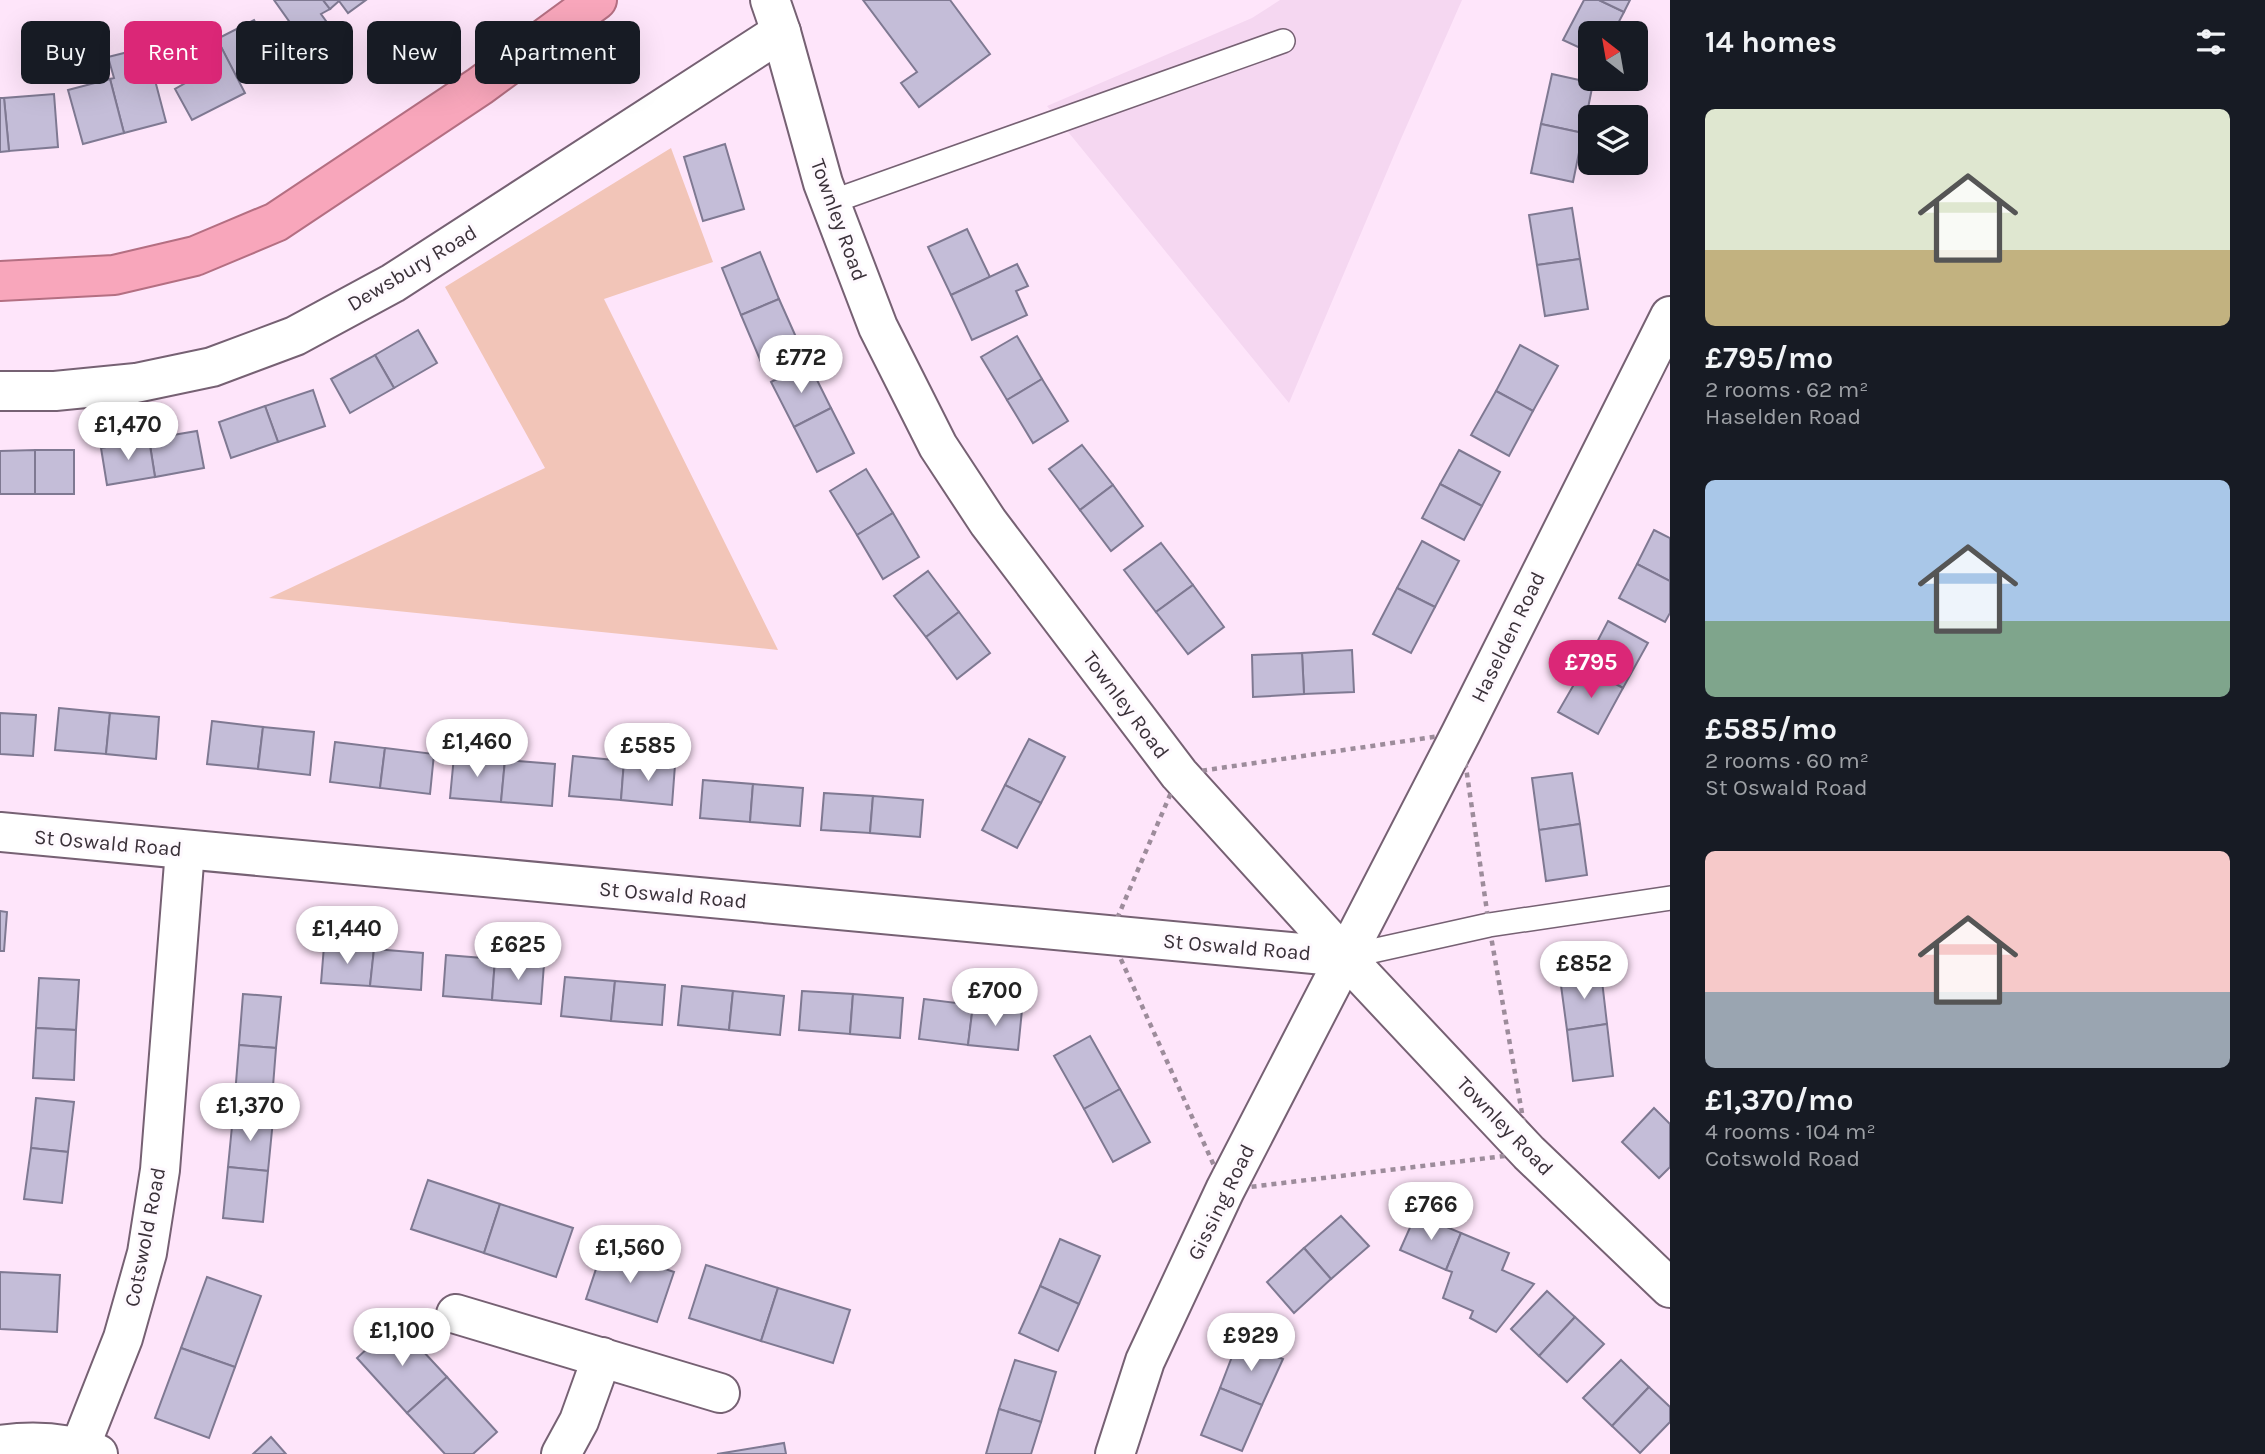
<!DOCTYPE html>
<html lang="en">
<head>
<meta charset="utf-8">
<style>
	:root { --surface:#171b24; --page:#20242c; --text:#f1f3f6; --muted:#9ea1a6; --accent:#db2777 }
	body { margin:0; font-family:Karla,sans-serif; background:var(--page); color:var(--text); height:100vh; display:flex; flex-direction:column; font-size:26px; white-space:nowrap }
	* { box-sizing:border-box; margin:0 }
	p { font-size:23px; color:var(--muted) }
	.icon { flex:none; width:38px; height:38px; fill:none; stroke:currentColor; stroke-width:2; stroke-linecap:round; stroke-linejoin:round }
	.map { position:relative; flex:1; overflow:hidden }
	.panel { display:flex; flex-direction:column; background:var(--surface); width:595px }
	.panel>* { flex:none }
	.guide { position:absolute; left:21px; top:21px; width:665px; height:63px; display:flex; gap:14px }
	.needle { width:46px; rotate:329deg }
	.fabs { position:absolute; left:1578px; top:21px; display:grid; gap:14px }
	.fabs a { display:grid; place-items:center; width:70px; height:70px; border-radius:10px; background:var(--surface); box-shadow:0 7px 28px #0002; font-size:35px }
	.price { position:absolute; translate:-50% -60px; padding:0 16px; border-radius:24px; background:#fff; color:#222; font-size:23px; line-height:46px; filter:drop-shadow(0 2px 4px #0008) }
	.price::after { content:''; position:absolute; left:50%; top:42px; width:21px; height:16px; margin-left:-10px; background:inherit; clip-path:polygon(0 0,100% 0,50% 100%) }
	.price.current { background:var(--accent); color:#fff }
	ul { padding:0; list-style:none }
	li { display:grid; align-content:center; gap:14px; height:371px; padding:0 35px }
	li span { display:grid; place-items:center; height:217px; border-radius:10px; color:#555 }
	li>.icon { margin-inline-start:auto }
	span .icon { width:126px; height:126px; fill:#fffc; stroke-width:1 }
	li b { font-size:30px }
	h2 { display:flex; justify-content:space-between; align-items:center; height:84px; padding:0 35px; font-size:30px }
	.tag { padding:0 24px; border-radius:10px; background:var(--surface); box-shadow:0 7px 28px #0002; font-size:24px; line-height:63px }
	.tag.current { background:var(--accent); color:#fff }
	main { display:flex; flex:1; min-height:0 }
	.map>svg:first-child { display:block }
</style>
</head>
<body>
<main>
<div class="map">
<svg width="1670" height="1454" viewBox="0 0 1670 1454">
	<rect width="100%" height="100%" fill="#fee5fa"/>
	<path fill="#f5d7f1" d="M 1280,0 L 1462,0 L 1400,141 L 1289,403 L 1047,106 L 1252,18 Z"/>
	<path fill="#f2c5b8" d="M 671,148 L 713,262 L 604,299 L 778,650 L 269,598 L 545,468 L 445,287 Z"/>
	<g fill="#c4bdd8" stroke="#7f7992" stroke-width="2">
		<path d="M 274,0 L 323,0 L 330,9 L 321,14 L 331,28 L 306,45 Z"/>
		<path d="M 323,0 L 366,0 L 348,13 L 339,1 L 330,9 Z"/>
		<path d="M 863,0 L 950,0 L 990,54 L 919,107 L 901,83 L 917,72 Z"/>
		<path d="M 1584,0 L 1599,0 L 1624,12 L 1613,33 L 1591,33 L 1591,53 L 1563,40 Z"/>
		<path d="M 1599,0 L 1630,0 L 1624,12 Z"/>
		<path d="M 254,20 L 276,63 L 239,83 L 217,39 Z"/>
		<path d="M 217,39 L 245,93 L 192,120 L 175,89 L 189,81 L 177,60 Z"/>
		<path d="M 132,51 L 136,69 L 151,65 L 166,122 L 124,133 L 110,79 L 114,78 L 108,57 Z"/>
		<path d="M 1552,74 L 1593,83 L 1583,133 L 1541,124 Z"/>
		<path d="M 110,79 L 124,133 L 83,144 L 68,90 Z"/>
		<path d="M 54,94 L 58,147 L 9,151 L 4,98 Z"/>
		<path d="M 0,98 L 4,98 L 9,151 L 0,152 Z"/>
		<path d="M 1541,124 L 1583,133 L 1573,182 L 1531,173 Z"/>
		<path d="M 725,144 L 744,209 L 703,221 L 684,157 Z"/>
		<path d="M 1572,208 L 1580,259 L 1537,265 L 1529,215 Z"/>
		<path d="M 967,229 L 990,277 L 951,295 L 928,247 Z"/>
		<path d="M 760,252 L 779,299 L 741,315 L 722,268 Z"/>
		<path d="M 1580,259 L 1588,309 L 1545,316 L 1537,265 Z"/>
		<path d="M 1017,264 L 1028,286 L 1016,291 L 1027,315 L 972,340 L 951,295 Z"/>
		<path d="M 779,299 L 800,346 L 761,362 L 741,315 Z"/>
		<path d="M 418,330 L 437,363 L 394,388 L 375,355 Z"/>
		<path d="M 1017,336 L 1042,379 L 1007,400 L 981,357 Z"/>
		<path d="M 1520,345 L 1558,366 L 1533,411 L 1496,391 Z"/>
		<path d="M 375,355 L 394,388 L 350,413 L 331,379 Z"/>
		<path d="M 808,362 L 831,408 L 794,427 L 771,382 Z"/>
		<path d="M 1042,379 L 1068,421 L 1033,443 L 1007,400 Z"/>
		<path d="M 313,390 L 325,426 L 278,442 L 265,406 Z"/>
		<path d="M 1496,391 L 1533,411 L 1509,456 L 1471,435 Z"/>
		<path d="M 265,406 L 278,442 L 231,458 L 219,422 Z"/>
		<path d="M 831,408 L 854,453 L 817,472 L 794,427 Z"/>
		<path d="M 197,431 L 204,468 L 155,477 L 149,439 Z"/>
		<path d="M 149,439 L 155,477 L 107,485 L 101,448 Z"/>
		<path d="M 1082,445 L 1113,485 L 1080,510 L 1049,469 Z"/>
		<rect x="35" y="450" width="39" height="44"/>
		<path d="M 35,450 L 35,494 L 0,494 L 0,451 Z"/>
		<path d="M 1459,450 L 1500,472 L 1482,506 L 1440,484 Z"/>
		<path d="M 866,469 L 893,513 L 857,535 L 830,491 Z"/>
		<path d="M 1440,484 L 1482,506 L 1464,540 L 1422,518 Z"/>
		<path d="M 1113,485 L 1143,526 L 1111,551 L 1080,510 Z"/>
		<path d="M 893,513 L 919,557 L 883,579 L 857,535 Z"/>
		<path d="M 1654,530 L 1670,538 L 1670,581 L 1637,564 Z"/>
		<path d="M 1422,541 L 1459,561 L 1435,607 L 1397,588 Z"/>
		<path d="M 1161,543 L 1193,585 L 1156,612 L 1124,570 Z"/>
		<path d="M 1637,564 L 1670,581 L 1670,613 L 1665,622 L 1619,598 Z"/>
		<path d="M 928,571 L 959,612 L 926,637 L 894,596 Z"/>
		<path d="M 1193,585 L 1224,627 L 1188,654 L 1156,612 Z"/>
		<path d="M 1397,588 L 1435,607 L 1411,653 L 1373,634 Z"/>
		<path d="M 959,612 L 990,653 L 957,679 L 926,637 Z"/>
		<path d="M 1608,621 L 1648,643 L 1623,688 L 1584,667 Z"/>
		<path d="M 1352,650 L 1354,692 L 1304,694 L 1302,653 Z"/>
		<path d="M 1302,653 L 1304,694 L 1253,697 L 1252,655 Z"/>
		<path d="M 1584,667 L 1623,688 L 1598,734 L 1558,712 Z"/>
		<path d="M 59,708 L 110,713 L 106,754 L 55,750 Z"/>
		<path d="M 0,713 L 36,715 L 33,756 L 0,754 Z"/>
		<path d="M 110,713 L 159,717 L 156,759 L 106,754 Z"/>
		<path d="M 212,721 L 263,727 L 258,769 L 207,764 Z"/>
		<path d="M 263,727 L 314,732 L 310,775 L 258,769 Z"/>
		<path d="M 1029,739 L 1065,757 L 1041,803 L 1005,785 Z"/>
		<path d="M 335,742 L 385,748 L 380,788 L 330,782 Z"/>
		<path d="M 385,748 L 434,754 L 430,794 L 380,788 Z"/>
		<path d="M 454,756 L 505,760 L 501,802 L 450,798 Z"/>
		<path d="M 573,756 L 624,761 L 621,800 L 569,796 Z"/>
		<path d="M 505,760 L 555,764 L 552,806 L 501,802 Z"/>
		<path d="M 624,761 L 675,765 L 672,805 L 621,800 Z"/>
		<path d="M 1572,773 L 1580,824 L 1539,830 L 1532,778 Z"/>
		<path d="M 703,780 L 753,784 L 750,822 L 700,818 Z"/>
		<path d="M 753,784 L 803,788 L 800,826 L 750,822 Z"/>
		<path d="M 1005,785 L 1041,803 L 1017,848 L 982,830 Z"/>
		<path d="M 824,793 L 873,796 L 870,833 L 821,830 Z"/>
		<path d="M 873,796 L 923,800 L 920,837 L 870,833 Z"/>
		<path d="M 1580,824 L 1587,875 L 1546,881 L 1539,830 Z"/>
		<path d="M 0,911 L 7,912 L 4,951 L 0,951 Z"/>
		<path d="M 324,946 L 374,949 L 370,986 L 321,983 Z"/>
		<path d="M 374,949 L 423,953 L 421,990 L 370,986 Z"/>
		<path d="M 446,955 L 495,959 L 492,1000 L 443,996 Z"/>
		<path d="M 495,959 L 544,964 L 541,1004 L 492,1000 Z"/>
		<path d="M 1601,972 L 1607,1024 L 1567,1030 L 1560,978 Z"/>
		<path d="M 565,977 L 615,981 L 611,1021 L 561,1016 Z"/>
		<path d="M 39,978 L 79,980 L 76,1030 L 36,1028 Z"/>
		<path d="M 615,981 L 665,985 L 662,1025 L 611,1021 Z"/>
		<path d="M 682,986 L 733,991 L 729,1030 L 678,1025 Z"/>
		<path d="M 733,991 L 784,996 L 780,1035 L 729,1030 Z"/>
		<path d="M 802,991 L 853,994 L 850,1034 L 799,1030 Z"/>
		<path d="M 243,994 L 281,997 L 276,1048 L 239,1045 Z"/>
		<path d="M 853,994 L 903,998 L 900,1038 L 850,1034 Z"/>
		<path d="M 924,999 L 973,1005 L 968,1045 L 919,1039 Z"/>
		<path d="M 973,1005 L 1022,1010 L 1018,1050 L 968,1045 Z"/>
		<path d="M 1607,1024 L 1613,1076 L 1573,1081 L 1567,1030 Z"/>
		<path d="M 36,1028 L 76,1030 L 74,1080 L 33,1078 Z"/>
		<path d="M 1090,1036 L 1120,1089 L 1084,1109 L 1054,1056 Z"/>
		<path d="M 239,1045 L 276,1048 L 272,1099 L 235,1095 Z"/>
		<path d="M 1120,1089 L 1150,1142 L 1113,1162 L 1084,1109 Z"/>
		<path d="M 36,1098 L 74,1102 L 68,1152 L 31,1148 Z"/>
		<path d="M 1654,1108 L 1670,1124 L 1670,1167 L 1659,1178 L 1622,1142 Z"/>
		<path d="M 233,1116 L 273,1120 L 268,1171 L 228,1167 Z"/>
		<path d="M 31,1148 L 68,1152 L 62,1203 L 24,1199 Z"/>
		<path d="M 228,1167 L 268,1171 L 263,1222 L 223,1218 Z"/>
		<path d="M 428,1180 L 500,1204 L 484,1253 L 411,1229 Z"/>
		<path d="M 500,1204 L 573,1228 L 556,1277 L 484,1253 Z"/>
		<path d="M 1416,1214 L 1461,1233 L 1446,1270 L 1400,1250 Z"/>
		<path d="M 1341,1216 L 1369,1246 L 1331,1279 L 1304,1248 Z"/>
		<path d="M 1461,1233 L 1509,1253 L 1502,1270 L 1534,1284 L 1496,1332 L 1470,1318 L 1473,1311 L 1443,1298 L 1452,1272 L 1446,1270 Z"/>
		<path d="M 1060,1239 L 1100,1256 L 1079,1304 L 1040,1286 Z"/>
		<path d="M 603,1248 L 674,1272 L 657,1322 L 586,1299 Z"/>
		<path d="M 1304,1248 L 1331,1279 L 1294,1313 L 1267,1282 Z"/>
		<path d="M 706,1265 L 778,1288 L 761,1341 L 689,1318 Z"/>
		<path d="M 0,1272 L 60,1275 L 57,1332 L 0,1329 Z"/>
		<path d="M 207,1277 L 261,1296 L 235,1367 L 181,1348 Z"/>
		<path d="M 1040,1286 L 1079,1304 L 1058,1351 L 1019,1333 Z"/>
		<path d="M 778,1288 L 850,1310 L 833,1363 L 761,1341 Z"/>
		<path d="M 1547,1291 L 1575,1317 L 1539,1356 L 1511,1329 Z"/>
		<path d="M 1575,1317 L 1604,1344 L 1567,1382 L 1539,1356 Z"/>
		<path d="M 396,1322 L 447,1377 L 407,1413 L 357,1358 Z"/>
		<path d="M 1238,1341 L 1283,1359 L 1262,1405 L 1220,1388 Z"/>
		<path d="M 181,1348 L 235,1367 L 209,1438 L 155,1418 Z"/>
		<path d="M 1015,1360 L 1056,1372 L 1041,1422 L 999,1409 Z"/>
		<path d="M 1621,1360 L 1649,1387 L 1612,1426 L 1583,1398 Z"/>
		<path d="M 447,1377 L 497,1432 L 473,1454 L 445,1454 L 407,1413 Z"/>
		<path d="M 1649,1387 L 1670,1407 L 1670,1422 L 1640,1453 L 1612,1426 Z"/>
		<path d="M 1220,1388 L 1262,1405 L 1242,1451 L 1201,1435 Z"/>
		<path d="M 999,1409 L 1041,1422 L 1031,1454 L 986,1454 Z"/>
		<path d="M 271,1437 L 286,1454 L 253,1454 Z"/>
		<path d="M 784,1443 L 786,1454 L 717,1454 Z"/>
	</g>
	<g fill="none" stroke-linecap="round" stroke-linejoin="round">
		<g stroke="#766173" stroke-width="26">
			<g id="service">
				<path d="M 831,202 L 1283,41"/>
				<path d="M 1345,957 L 1489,925 L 1670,898"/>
			</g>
		</g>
		<g stroke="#766173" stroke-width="42">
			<g id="minor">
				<path d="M 770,0 L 781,32 L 823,183 L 878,327 L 938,446 L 988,522 L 1179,774 L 1345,957 L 1529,1153 L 1670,1288"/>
				<path d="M 0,391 L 55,391 L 136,383 L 212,367 L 295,336 L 393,283 L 781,32"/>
				<path d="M 0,832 L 1345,957"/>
				<path d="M 456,1314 L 720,1393"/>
				<path d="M 0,1445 C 34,1440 66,1442 98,1454"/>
				<path d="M 80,1447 L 123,1338 L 147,1253 L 160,1170 L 185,850"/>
				<path d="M 561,1454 L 579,1421 L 602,1357"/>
				<path d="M 1115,1454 L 1145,1361 L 1225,1190 L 1461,733 L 1670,316"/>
			</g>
		</g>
		<g stroke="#b46f82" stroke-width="42">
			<path id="trunk" d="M 0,281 L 114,275 L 195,256 L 276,222 L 480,86 L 597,0"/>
		</g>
		<path stroke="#9d8c9b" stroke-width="4.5" stroke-dasharray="5 5" stroke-linecap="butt" d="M 1461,733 L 1489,925 L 1529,1153 L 1225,1190 L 1110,935 L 1179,774 Z"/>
		<use href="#service" stroke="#fff" stroke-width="23"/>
		<use href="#minor" stroke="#fff" stroke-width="38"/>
		<use href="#trunk" stroke="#f8a6bb" stroke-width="38"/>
	</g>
	<g text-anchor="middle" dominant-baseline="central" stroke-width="6" stroke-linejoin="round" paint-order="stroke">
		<g font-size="21" fill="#3a3139" stroke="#fef9fe">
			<text transform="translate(839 220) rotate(70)">Townley Road</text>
			<text transform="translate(412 268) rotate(-31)">Dewsbury Road</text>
			<text transform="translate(1508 637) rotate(-64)">Haselden Road</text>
			<text transform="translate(1126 705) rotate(53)">Townley Road</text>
			<text transform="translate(108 843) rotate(5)">St Oswald Road</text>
			<text transform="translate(673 895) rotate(5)">St Oswald Road</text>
			<text transform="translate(1237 947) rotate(5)">St Oswald Road</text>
			<text transform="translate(1505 1126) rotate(46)">Townley Road</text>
			<text transform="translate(1221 1202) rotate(-64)">Gissing Road</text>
			<text transform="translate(145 1237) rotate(-79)">Cotswold Road</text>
		</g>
	</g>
</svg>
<div class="fabs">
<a><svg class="needle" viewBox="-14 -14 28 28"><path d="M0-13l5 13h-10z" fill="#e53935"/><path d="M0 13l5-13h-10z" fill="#9ea1a6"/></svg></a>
<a><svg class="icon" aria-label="layers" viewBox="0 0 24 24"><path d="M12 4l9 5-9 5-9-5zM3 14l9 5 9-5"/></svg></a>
</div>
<b class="price" style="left:801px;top:395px">£772</b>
<b class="price" style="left:128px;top:462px">£1,470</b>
<b class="price current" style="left:1591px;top:700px">£795</b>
<b class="price" style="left:477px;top:779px">£1,460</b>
<b class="price" style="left:648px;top:783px">£585</b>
<b class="price" style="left:347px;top:966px">£1,440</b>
<b class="price" style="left:518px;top:982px">£625</b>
<b class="price" style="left:1584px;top:1001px">£852</b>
<b class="price" style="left:995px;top:1028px">£700</b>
<b class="price" style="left:250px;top:1143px">£1,370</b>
<b class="price" style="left:1431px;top:1242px">£766</b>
<b class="price" style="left:630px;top:1285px">£1,560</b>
<b class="price" style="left:402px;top:1368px">£1,100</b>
<b class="price" style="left:1251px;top:1373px">£929</b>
<div class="guide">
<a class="tag">Buy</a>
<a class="tag current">Rent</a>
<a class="tag">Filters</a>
<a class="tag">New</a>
<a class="tag">Apartment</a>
</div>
</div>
<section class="panel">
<h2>14 homes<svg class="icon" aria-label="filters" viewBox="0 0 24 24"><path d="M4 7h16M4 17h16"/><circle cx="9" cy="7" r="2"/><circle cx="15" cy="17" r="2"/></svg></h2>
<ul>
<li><span style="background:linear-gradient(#dfe7d0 65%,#c2b280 0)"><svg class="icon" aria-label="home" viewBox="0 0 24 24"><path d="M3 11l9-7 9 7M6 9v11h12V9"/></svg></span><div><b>£795/mo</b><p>2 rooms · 62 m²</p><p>Haselden Road</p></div></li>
<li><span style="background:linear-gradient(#a9c7e8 65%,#7fa58c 0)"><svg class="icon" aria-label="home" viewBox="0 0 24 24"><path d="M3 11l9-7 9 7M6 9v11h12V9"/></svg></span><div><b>£585/mo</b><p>2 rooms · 60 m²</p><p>St Oswald Road</p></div></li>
<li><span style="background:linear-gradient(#f6c9c9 65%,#9aa5b1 0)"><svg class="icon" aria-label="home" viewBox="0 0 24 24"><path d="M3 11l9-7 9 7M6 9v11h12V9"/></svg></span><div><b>£1,370/mo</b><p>4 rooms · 104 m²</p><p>Cotswold Road</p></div></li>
</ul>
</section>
</main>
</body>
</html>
